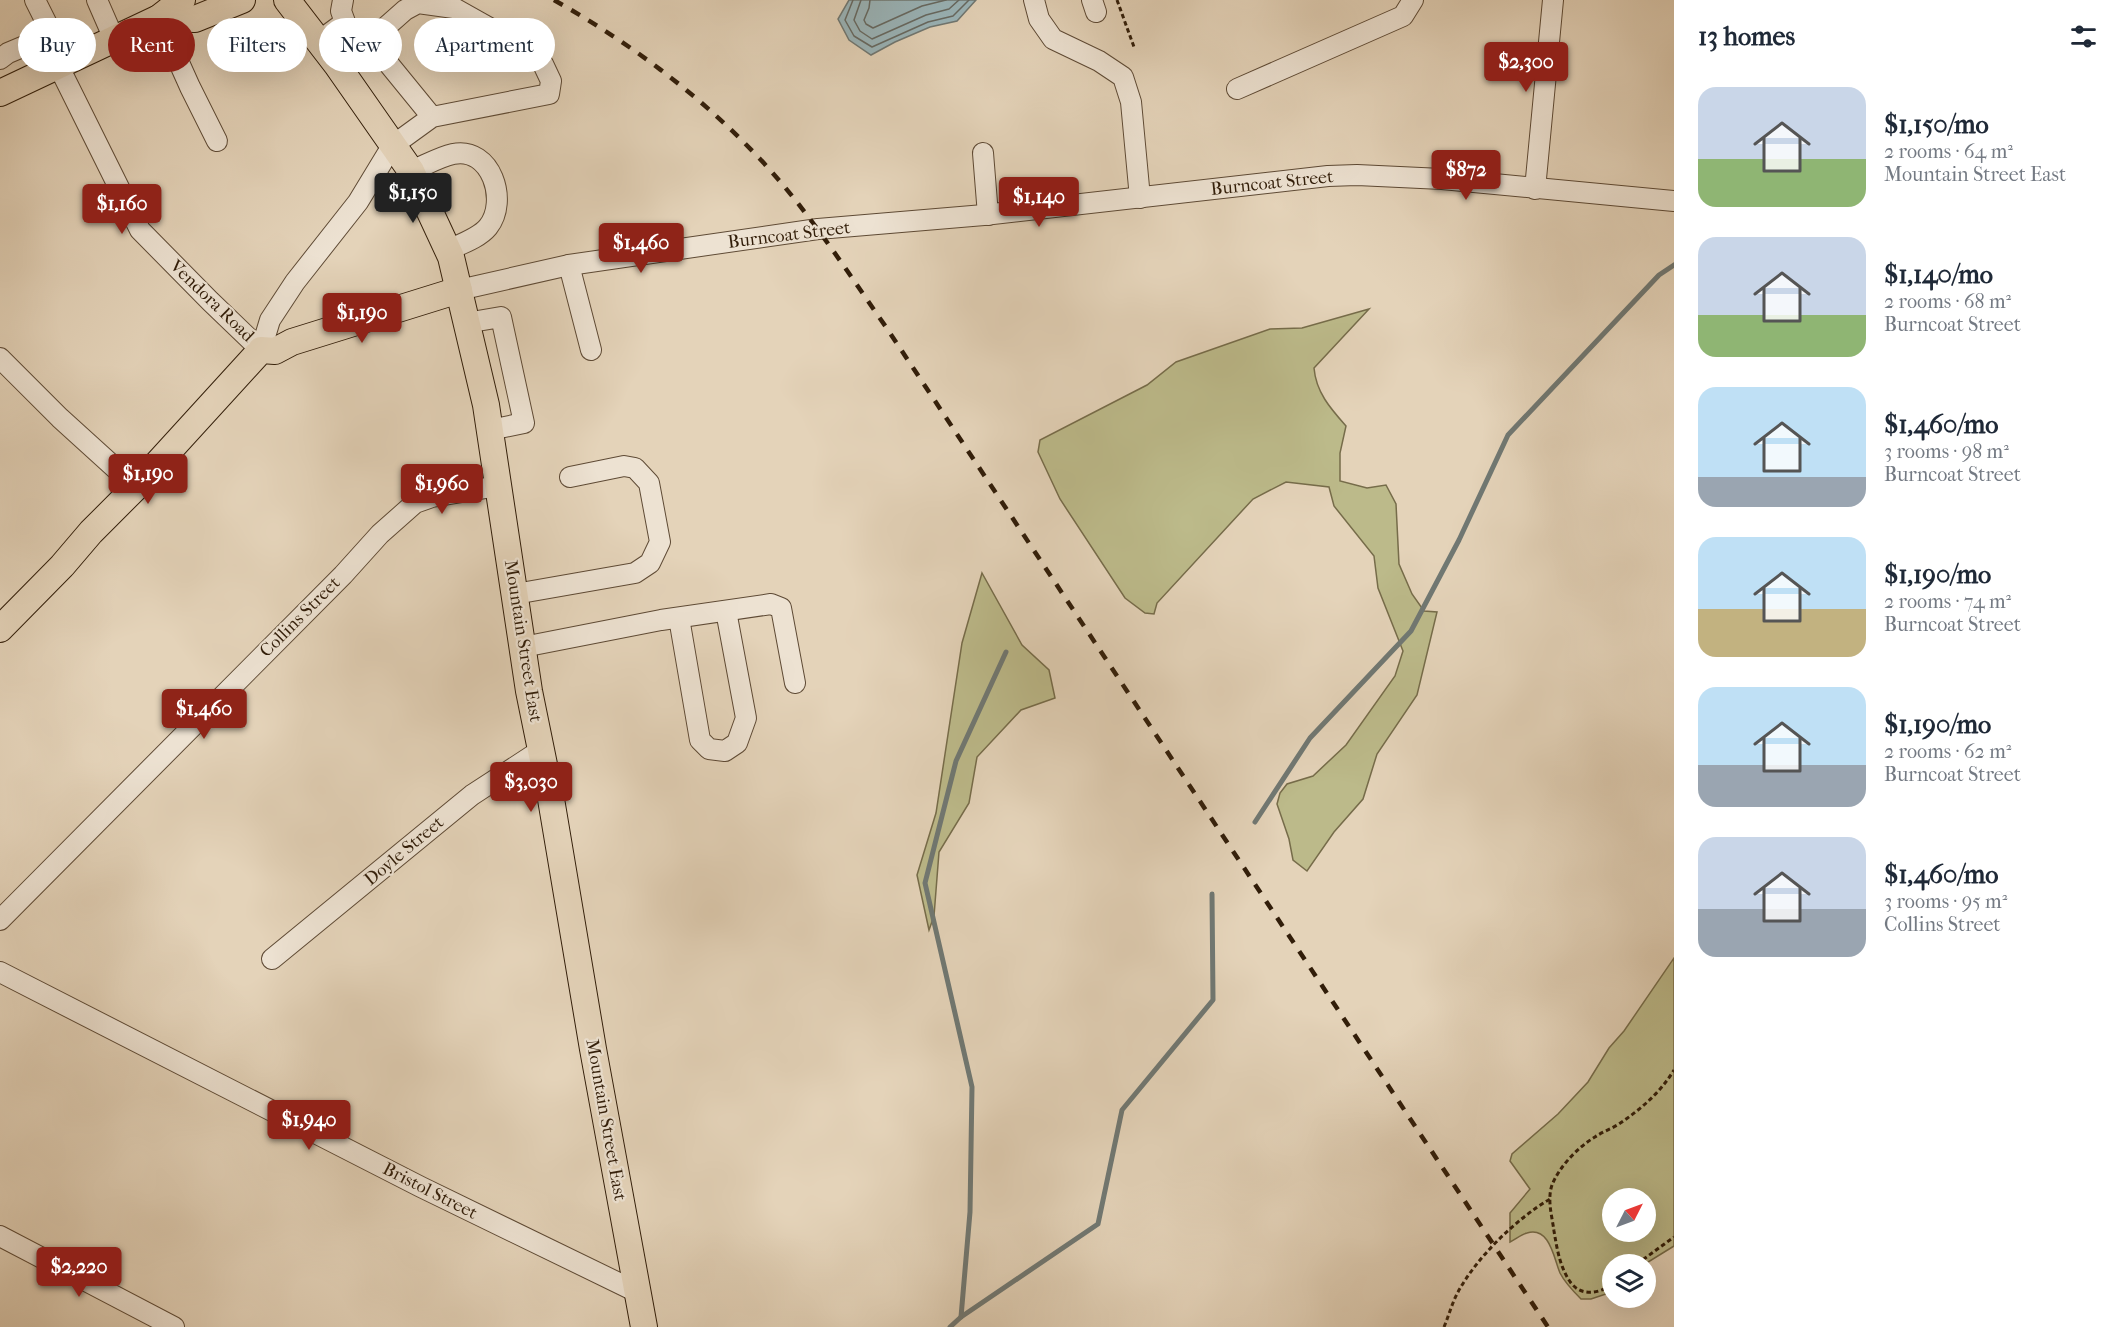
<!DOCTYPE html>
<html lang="en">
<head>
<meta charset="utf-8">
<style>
	:root { --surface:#fff; --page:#f6f6f7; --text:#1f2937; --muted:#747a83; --accent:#8f2418 }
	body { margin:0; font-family:"IM FELL French Canon",serif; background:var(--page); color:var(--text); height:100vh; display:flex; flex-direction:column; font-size:22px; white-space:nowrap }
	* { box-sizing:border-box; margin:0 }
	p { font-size:20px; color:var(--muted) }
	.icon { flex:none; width:33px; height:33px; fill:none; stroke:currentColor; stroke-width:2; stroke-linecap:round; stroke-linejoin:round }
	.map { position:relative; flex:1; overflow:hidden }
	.drawer { display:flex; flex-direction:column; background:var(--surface); width:450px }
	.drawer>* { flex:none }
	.guide { position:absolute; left:18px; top:18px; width:570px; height:54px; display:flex; gap:12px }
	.needle { width:39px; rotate:48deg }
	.tools { position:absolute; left:1602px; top:1188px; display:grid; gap:12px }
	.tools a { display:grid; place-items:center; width:54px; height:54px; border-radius:50%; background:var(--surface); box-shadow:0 6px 24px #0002; font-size:30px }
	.price { position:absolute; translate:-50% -51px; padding:0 14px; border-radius:6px; background:var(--accent); color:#fff; font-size:20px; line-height:39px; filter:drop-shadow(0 2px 3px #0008) }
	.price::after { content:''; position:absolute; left:50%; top:36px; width:18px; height:14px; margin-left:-9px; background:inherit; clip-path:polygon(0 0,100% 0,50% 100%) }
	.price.selected { background:#222; color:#fff }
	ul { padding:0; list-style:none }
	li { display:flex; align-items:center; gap:18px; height:150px; padding:0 24px }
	li span { display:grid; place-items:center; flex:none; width:168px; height:120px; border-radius:18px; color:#555 }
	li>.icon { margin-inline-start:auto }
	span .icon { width:72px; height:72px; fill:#fffc; stroke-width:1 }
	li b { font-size:26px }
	h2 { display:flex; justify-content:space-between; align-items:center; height:72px; padding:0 24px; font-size:26px }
	.tag { padding:0 21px; border-radius:27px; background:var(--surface); box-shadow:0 6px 24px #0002; font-size:21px; line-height:54px }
	.tag.selected { background:var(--accent); color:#fff }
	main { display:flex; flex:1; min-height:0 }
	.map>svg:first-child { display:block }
</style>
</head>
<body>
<main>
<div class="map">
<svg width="1674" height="1327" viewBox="0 0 1674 1327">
	<rect width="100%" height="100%" fill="#e4d3b9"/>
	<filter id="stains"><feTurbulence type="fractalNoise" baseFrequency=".00333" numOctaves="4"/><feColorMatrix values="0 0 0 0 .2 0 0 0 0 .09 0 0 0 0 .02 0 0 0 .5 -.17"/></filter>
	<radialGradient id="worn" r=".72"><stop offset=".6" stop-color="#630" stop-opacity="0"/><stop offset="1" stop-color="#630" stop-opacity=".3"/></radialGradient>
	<g fill="#bcba8a" stroke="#766c4a" stroke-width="1.5" fill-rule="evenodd">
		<path d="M 1369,309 L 1314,368 C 1316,392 1330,408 1346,426 L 1340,453 L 1340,481 L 1367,488 L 1386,485 L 1396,504 L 1399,564 L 1412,594 L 1424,611 L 1437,612 L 1417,695 L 1377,754 L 1363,799 L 1334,832 L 1307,871 L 1293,860 L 1289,839 L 1277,804 L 1280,793 L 1287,784 L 1313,776 L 1346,745 L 1395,676 L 1403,651 L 1378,588 L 1374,556 L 1334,506 L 1329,487 L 1286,482 L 1253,499 L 1157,603 L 1154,614 L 1145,613 L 1125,598 L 1060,499 L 1038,452 L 1040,440 L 1147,385 L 1176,362 L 1270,329 L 1302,328 Z"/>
		<path d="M 982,573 L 1022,645 L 1049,670 L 1055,698 L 1021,710 L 977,757 L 969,803 L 939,852 L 934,916 L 929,930 L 917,875 L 936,813 L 962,643 Z"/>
		<path d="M 1674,958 L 1674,1246 L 1645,1264 L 1612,1264 L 1612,1292 L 1591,1299 L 1581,1299 C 1573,1291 1565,1283 1560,1273 C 1554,1259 1550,1226 1527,1233 C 1522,1234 1516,1239 1510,1242 L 1510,1213 L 1530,1189 L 1510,1161 L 1512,1154 L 1558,1114 L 1588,1082 L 1609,1048 L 1624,1031 ZM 1646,1198 L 1646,1232 L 1612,1232 L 1612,1198 Z"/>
	</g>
	<path fill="#9ab5ba" stroke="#707873" stroke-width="1.5" d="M 849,0 L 976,0 L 957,21 L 930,27 L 895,42 L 871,55 L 849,40 L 838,19 Z"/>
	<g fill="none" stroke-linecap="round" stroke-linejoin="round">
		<g stroke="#666962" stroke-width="1.5">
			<path d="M 853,0 L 845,20 L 854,36 L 872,47 L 928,22 L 953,16 L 969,0"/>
			<path d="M 861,0 L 854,20 L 860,31 L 872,39 L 926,15 L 949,9 L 959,0"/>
			<path d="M 870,0 L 869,8 L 864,20 L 866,24 L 873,28 L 922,6 L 946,0"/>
		</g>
		<g stroke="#707873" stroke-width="5">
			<path d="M 1255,822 L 1310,738 L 1411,631 L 1459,540 L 1508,435 L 1659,275 L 1674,265"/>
			<path d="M 961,1317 L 970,1212 L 972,1087 L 925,883 L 956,761 L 1006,652"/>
			<path d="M 950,1327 L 961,1317 L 1098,1224 L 1122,1110 L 1213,1000 L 1212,894"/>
		</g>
		<g stroke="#5e4a35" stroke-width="22">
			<g id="minor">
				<path d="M 35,0 L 48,26 L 46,37 L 58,65 L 140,230 L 210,301 L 261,350 L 270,320 L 295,282 L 358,202 L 392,146 L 432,117 L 549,94 L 551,81 L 543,64 L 529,50 L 454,8 L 418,3 L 405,10 L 370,41 L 432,117"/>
				<path d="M 97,0 L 114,39"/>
				<path d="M 1034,0 L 1039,19 L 1053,39 L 1099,61 L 1123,77 L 1131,102 L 1140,198"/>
				<path d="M 1092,0 L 1096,12"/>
				<path d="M 159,18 L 190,87 L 217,141"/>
				<path d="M 319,41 L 345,22 L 341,11 L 343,0"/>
				<path d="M 0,59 L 8,53 L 46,37"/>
				<path d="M 1237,89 L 1403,16 L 1413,0"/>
				<path d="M 983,153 L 988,215"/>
				<path d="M 411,171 C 424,166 439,157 453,154 C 491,146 509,201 488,227 C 479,238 461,244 448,250"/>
				<path d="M 1535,189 L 1553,0"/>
				<path d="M 569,265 L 591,350"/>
				<path d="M 459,290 L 569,265 L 818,229 L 984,215 L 1328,176 L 1357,175 L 1442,179 L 1674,201"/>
				<path d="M 466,323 L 501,317 L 524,423 L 490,430"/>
				<path d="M 0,358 L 60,418 L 136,487"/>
				<path d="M 515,594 L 635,573 L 650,563 L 660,542 L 649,483 L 635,468 L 624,466 L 570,477"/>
				<path d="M 679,618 L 700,740 L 709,749 L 725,751 L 737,743 L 746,718 L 726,611"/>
				<path d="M 523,647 L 661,620 L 771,604 L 781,608 L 795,683"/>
				<path d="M 0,920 L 343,575 L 380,534 L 415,503 L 432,497 L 498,486"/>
				<path d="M 272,959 L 472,795 L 541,750"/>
				<path d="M 0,972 L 421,1187 L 637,1292"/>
				<path d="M 0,1236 L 174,1327"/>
			</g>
		</g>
		<g stroke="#311d09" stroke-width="28">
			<g id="major">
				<path d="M 287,0 L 337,65 L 411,171 L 451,257 L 486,405 L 529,691 L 551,799 L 593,1049 L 644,1327"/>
				<path d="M 159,18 L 195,19 L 242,0"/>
				<path d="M 0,93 L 159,18 L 182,0"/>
				<path d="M 0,629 L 62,566 L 91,532 L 136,487 L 261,350 L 275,351 L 292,342 L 459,290"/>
			</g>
		</g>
		<g stroke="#311d09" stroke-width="3" stroke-dasharray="4.5 3" stroke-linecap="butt">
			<path d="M 1117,0 L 1134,47"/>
			<path d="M 1637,1264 L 1674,1237"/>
			<path d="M 1612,1285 C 1599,1293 1582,1297 1571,1283 C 1560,1268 1557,1249 1554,1231 C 1552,1216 1547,1200 1552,1185 C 1559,1167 1578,1147 1595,1137 C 1602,1132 1611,1129 1619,1124 C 1641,1109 1660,1093 1674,1070"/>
			<path d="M 1444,1327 C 1449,1315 1452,1303 1458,1292 C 1477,1257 1516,1219 1550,1199"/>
		</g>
		<use href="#minor" stroke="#ede2d2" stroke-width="20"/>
		<use href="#major" stroke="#e4d3b9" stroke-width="26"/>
		<path stroke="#311d09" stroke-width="4.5" stroke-dasharray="10 10" stroke-linecap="butt" d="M 554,0 C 630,43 700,95 760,159 C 808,210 846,270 886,327 L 1548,1327"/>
	</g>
	<g text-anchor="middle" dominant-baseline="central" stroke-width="4.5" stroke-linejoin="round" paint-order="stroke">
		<g font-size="18" fill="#311d09" stroke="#ede2d2">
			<text transform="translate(1272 183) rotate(-6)">Burncoat Street</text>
			<text transform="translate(789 235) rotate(-7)">Burncoat Street</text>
			<text transform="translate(212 301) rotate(44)">Vendora Road</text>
			<text transform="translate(300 617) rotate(-45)">Collins Street</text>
			<text transform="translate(523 641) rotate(81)">Mountain Street East</text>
			<text transform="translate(404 851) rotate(-40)">Doyle Street</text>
			<text transform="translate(606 1120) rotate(80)">Mountain Street East</text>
			<text transform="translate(430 1191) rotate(27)">Bristol Street</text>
		</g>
	</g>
	<rect width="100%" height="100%" filter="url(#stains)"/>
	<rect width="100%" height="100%" fill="url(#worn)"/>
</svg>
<div class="tools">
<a><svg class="needle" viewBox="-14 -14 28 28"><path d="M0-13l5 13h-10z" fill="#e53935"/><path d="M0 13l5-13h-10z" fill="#747a83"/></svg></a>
<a><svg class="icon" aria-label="layers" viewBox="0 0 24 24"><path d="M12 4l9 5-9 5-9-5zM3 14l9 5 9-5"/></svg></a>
</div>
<b class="price" style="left:1526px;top:93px">$2,300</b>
<b class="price" style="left:1466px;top:201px">$872</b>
<b class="price selected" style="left:413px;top:224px">$1,150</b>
<b class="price" style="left:1039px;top:228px">$1,140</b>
<b class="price" style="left:122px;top:235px">$1,160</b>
<b class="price" style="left:641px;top:274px">$1,460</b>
<b class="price" style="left:362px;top:344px">$1,190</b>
<b class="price" style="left:148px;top:505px">$1,190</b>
<b class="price" style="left:442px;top:515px">$1,960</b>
<b class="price" style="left:204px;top:740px">$1,460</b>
<b class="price" style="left:531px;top:813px">$3,030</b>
<b class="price" style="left:309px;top:1151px">$1,940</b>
<b class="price" style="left:79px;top:1298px">$2,220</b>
<div class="guide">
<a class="tag">Buy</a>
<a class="tag selected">Rent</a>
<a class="tag">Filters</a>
<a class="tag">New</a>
<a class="tag">Apartment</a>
</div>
</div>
<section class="drawer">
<h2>13 homes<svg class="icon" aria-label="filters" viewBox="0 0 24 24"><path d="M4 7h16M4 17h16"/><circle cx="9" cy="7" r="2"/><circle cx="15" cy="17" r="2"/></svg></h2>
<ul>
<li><span style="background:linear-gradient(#c9d6e8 60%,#8fb573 0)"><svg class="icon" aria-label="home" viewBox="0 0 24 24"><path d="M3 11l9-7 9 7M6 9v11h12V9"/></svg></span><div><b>$1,150/mo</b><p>2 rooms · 64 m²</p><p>Mountain Street East</p></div></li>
<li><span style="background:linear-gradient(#c9d6e8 65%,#8fb573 0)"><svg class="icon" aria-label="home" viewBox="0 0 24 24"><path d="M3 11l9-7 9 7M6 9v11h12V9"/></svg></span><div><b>$1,140/mo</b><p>2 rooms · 68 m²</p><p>Burncoat Street</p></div></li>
<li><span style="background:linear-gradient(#bfe0f5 75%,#9aa5b1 0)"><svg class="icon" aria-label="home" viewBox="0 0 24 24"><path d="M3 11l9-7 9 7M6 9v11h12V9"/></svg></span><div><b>$1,460/mo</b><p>3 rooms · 98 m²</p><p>Burncoat Street</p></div></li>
<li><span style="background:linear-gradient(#bfe0f5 60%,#c2b280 0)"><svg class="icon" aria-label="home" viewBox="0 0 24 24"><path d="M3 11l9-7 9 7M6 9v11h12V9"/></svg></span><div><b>$1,190/mo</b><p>2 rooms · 74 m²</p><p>Burncoat Street</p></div></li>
<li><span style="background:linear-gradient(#bfe0f5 65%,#9aa5b1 0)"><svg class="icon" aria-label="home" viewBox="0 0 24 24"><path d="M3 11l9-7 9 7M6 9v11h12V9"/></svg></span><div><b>$1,190/mo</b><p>2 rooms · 62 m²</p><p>Burncoat Street</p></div></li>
<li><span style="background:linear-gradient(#c9d6e8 60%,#9aa5b1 0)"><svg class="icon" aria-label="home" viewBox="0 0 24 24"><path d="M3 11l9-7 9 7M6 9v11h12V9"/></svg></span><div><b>$1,460/mo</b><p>3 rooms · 95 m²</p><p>Collins Street</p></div></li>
</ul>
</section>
</main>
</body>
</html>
